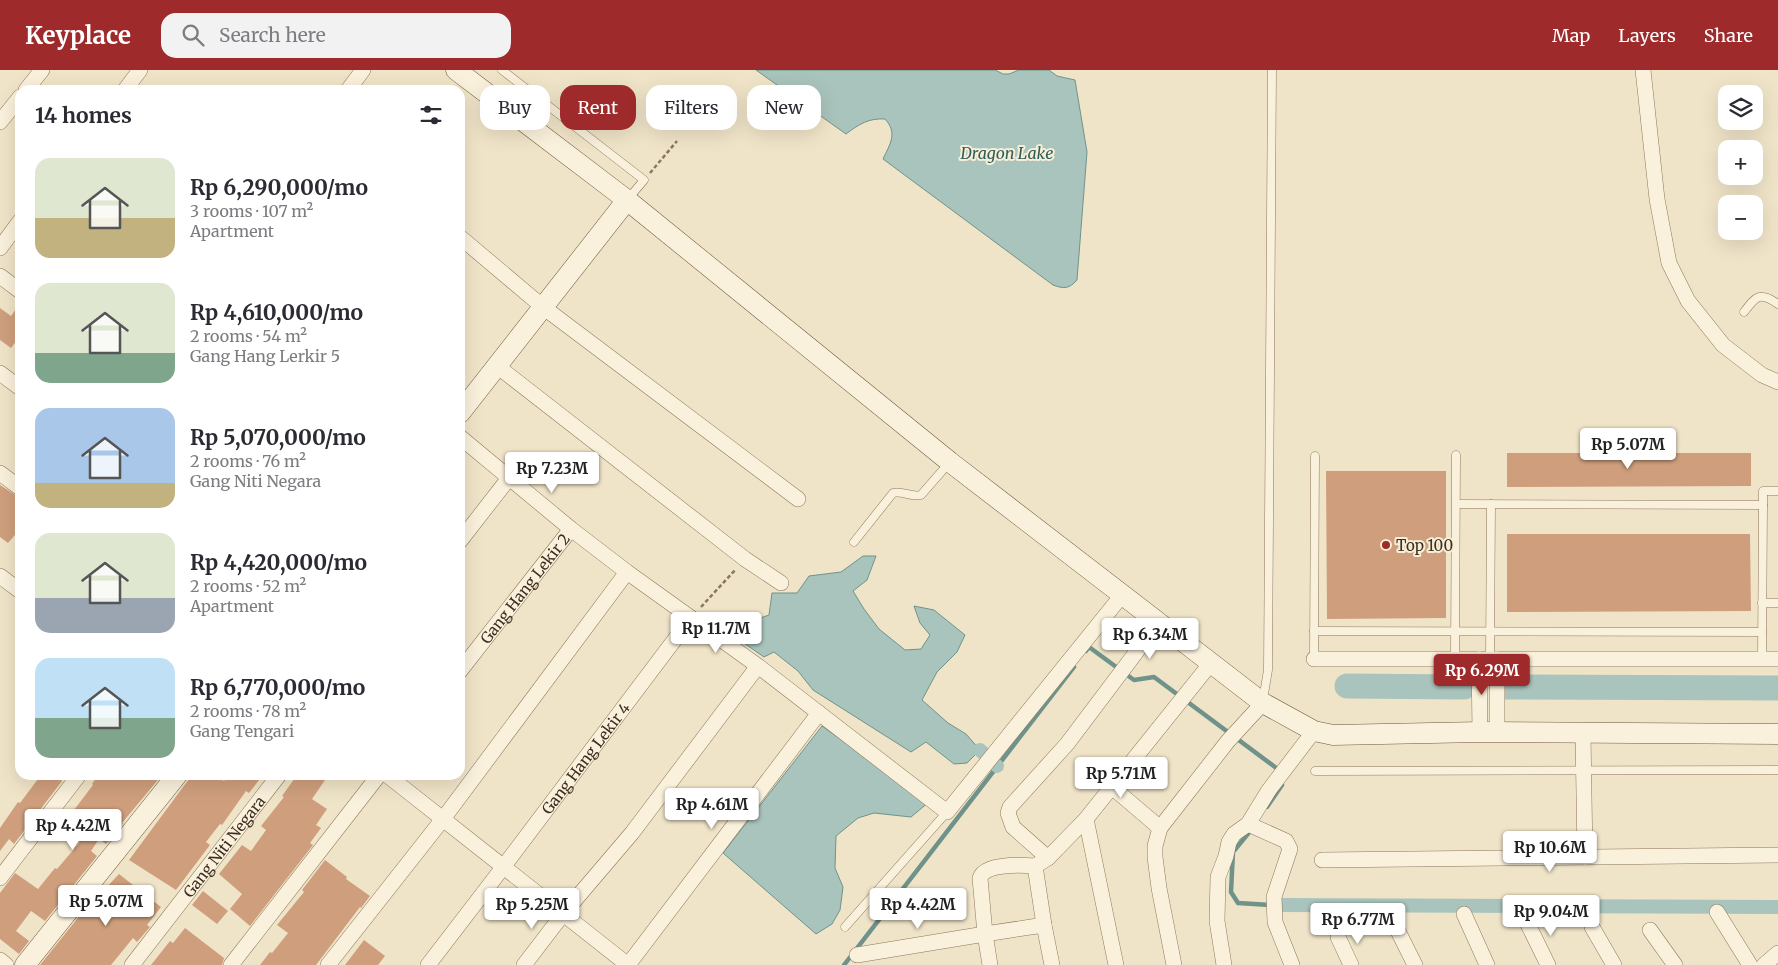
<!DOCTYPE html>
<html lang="en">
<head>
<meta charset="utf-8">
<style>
	:root { --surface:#fff; --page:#f2f2f3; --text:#2b2b33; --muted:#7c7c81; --accent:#9e2a2b }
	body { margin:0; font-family:Merriweather,serif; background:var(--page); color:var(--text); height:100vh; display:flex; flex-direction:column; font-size:19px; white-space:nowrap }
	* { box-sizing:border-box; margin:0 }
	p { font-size:16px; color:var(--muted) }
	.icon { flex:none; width:28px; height:28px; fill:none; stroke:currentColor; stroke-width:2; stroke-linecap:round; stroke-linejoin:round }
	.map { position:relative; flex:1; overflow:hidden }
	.details { position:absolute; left:15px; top:15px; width:450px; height:695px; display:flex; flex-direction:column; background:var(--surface); border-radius:15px; box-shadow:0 5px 20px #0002 }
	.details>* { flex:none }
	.banner { position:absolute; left:480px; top:15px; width:475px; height:45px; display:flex; gap:10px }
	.controls { position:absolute; left:1718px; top:15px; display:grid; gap:10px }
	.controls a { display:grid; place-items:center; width:45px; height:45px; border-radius:10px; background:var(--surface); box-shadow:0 5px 20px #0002; font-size:25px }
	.price { position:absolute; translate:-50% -42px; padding:0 11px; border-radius:5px; background:#fff; color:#222; font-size:16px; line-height:32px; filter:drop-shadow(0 1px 2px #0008) }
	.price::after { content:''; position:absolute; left:50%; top:30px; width:15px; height:11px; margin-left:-8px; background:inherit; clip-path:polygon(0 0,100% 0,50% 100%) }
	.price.selected { background:var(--accent); color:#fff }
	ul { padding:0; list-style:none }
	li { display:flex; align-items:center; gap:15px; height:125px; padding:0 20px }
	li span { display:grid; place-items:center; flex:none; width:140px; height:100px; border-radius:15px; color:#555 }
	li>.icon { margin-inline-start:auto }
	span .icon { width:60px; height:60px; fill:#fffc; stroke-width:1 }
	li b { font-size:21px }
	h2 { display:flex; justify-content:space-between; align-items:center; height:60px; padding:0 20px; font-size:21px }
	.chip { padding:0 18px; border-radius:15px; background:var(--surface); box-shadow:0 5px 20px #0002; font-size:18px; line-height:45px }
	.chip.selected { background:var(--accent); color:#fff }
	header { display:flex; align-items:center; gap:30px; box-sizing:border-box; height:70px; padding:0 25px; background:var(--accent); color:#fff }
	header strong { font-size:24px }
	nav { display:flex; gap:28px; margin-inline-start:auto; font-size:18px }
	.search { width:350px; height:45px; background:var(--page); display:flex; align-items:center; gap:12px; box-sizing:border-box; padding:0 18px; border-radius:15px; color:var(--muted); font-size:19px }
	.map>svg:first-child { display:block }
</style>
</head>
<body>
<header>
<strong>Keyplace</strong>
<div class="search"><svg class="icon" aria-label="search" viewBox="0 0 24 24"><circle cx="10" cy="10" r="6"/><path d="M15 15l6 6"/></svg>Search here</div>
<nav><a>Map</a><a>Layers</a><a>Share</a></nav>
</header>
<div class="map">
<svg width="1778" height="895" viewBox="0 0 1778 895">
	<rect width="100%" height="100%" fill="#f0e4c8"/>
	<g fill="#a9c4bc" stroke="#6f938a">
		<path d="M 756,0 L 995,0 L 1003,4 L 1009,4 L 1019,0 L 1049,0 L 1057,6 L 1075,10 L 1087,82 L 1077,210 C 1069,219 1064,219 1053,215 L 883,89 C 890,74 898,63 885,49 C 869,48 859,54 846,64 Z"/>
		<path d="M 863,486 L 876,486 L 867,510 L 853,521 L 864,539 L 879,559 L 905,580 L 921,579 L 930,565 L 920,553 L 914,536 L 934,540 L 965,565 L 957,582 L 937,602 L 922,630 L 948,653 L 966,664 L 980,680 L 967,693 L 954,694 L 926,672 L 911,682 L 813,620 L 798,601 L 774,582 L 764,587 L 738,569 L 752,551 L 769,545 L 772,523 L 797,523 L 809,506 L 841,502 Z"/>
		<path d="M 822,656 L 929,732 L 911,747 L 874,743 L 858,748 L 836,766 L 835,798 L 843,817 L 840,840 L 832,854 L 816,864 L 723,783 Z"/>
	</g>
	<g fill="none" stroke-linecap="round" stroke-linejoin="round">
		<g stroke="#6f938a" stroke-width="4.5">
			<path d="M 1086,581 L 1089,577 L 1134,610 L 1154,607 L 1279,700"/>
			<path d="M 1267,737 L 1282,715"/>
			<path d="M 1251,760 L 1233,782 L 1231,822 L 1238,833 L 1270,835"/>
			<path d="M 844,895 L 1074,597"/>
		</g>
		<g stroke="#a9c4bc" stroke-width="14">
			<path d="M 980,680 L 997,696"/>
			<path d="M 1277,835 L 1778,837"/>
		</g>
		<g stroke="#a9c4bc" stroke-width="25">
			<path d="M 1347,616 L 1464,617"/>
			<path d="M 1506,617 L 1778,618"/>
		</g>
	</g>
	<g fill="#cf9f7d">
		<path d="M 20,233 L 20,266 L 11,278 L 0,270 L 0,238 L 11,246 Z"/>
		<path d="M 1507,383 L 1751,383 L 1751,416 L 1507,417 Z"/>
		<path d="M 1326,401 L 1446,401 L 1446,548 L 1327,549 Z"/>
		<path d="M 0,415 L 20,428 L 20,459 L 8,473 L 0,467 Z"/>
		<path d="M 1507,464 L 1750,464 L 1751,541 L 1507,542 Z"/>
		<path d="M 41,705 L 65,705 L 61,710 L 62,711 L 14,774 L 9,769 L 0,781 L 0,758 L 18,732 L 20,733 Z"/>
		<path d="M 98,705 L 162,705 L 122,753 L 123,753 L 106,774 L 99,769 L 91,781 L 97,786 L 45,851 L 31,841 L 16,861 L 29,871 L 19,884 L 0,869 L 0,823 L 15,803 L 38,819 L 55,798 L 57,799 L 80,772 L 61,757 L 93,715 L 92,714 Z"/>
		<path d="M 192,705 L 215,705 L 224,711 L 229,705 L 263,705 L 249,723 L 246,721 L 222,755 L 220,754 L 206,772 L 210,775 L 176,820 L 129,790 Z"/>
		<path d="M 297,705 L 318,705 L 325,710 L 312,729 L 327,739 L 316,755 L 321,758 L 310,773 L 313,775 L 250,856 L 230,839 L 242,824 L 219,804 L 242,775 L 251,781 L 266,760 L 261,756 L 284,727 L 282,726 Z"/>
		<path d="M 325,790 L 347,807 L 346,809 L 370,826 L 361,838 L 360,837 L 316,895 L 260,895 L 270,882 L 272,883 L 288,863 L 277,855 L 304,822 L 302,820 Z"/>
		<path d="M 119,804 L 161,837 L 147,855 L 150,857 L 137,872 L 133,868 L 111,895 L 40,895 L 89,834 L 93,837 L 107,820 L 105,819 Z"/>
		<path d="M 203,821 L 228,841 L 217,854 L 192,835 Z"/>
		<path d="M 185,858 L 224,888 L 222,895 L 151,895 L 170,871 L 173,873 Z"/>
		<path d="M 364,870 L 385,886 L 378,895 L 345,895 Z"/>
	</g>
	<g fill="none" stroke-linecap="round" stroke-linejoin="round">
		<g stroke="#8d765c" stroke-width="9">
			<g id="lane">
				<path d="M 502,0 L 644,110 L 627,130"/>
				<path d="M 1744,242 C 1756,226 1760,221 1778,234"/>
				<path d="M 1456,434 L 1763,435 L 1762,589"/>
				<path d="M 1763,435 L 1763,421 L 1778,421"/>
				<path d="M 854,472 L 893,423 C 902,420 911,428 921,425 L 949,393"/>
				<path d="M 1762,533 L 1778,533"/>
				<path d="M 1314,561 L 1762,562"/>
				<path d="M 1314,589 L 1315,386"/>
				<path d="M 1455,589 L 1456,385"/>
				<path d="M 1490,589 L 1491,434"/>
				<path d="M 1263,630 L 1268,600 L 1272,0"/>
				<path d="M 1315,701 L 1778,700"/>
				<path d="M 845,857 L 947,742"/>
			</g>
		</g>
		<g stroke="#8d765c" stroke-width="16">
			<g id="street">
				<path d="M 1643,0 L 1657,129 L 1669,193 L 1688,231 L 1723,275 L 1762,305 L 1778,312"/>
				<path d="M 26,20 L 42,0"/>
				<path d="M 125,20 L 140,0"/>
				<path d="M 348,20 L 363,0"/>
				<path d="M 0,52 L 20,27"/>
				<path d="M 460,167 L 543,237 L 798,429"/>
				<path d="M 0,178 L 20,151"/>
				<path d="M 0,206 L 20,221"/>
				<path d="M 497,296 L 745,489 L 781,513"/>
				<path d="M 0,303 L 20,318"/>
				<path d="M 460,367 L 571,459 L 627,502 L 758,596 L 947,742 L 1123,524"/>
				<path d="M 0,403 L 20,418"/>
				<path d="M 460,471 L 509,408"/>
				<path d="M 0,506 L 20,521"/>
				<path d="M 1314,589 L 1778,589"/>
				<path d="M 1479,589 L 1480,662"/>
				<path d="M 1497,589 L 1497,662"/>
				<path id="s1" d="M 460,601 L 571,459"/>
				<path d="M 1583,663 L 1585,787"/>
				<path d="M 387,705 L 628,895"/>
				<path d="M 1112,717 L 1160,758"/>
				<path d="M 1086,749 L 1116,895"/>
				<path d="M 1248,754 L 1286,771 L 1290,779 L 1274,827 L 1275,852 L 1292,895"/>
				<path d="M 1048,788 L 1013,757 L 1008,743 L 1010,737 L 1067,674 L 1159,552"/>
				<path d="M 1322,790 L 1778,785"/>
				<path d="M 1035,796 L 1044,855 L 1052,895"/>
				<path d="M 0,808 L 79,705"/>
				<path d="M 1522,842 L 1548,895"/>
				<path d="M 1717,842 L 1750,895"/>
				<path d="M 1464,844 L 1487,895"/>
				<path d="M 1394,853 L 1415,895"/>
				<path d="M 1592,857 L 1614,895"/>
				<path d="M 1650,860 L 1675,895"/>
				<path d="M 1338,867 L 1351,895"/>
				<path d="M 857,885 L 985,864 L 980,808 C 985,793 1022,795 1035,796 L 1048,788 L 1086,749 L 1211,593"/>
				<path d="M 0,890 L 6,895"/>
				<path id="s2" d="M 132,895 L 279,705"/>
				<path d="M 231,895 L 379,705"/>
				<path d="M 328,895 L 443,749 L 627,502"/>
				<path id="s3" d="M 428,895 L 504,796 L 691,548"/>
				<path d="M 524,895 L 563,844 L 632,763 L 758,596"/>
				<path d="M 628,895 L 819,643"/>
				<path d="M 990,895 L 985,864 L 1044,855"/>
				<path d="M 1174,895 L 1159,818 L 1155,787 L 1155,776 L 1160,758 L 1228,671 L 1263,633"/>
				<path d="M 1224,895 L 1217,851 L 1218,807 L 1226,786 L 1229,772 L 1234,764 L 1248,754 L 1269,720 L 1314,661"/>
				<path d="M 1764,895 L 1778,883"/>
			</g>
		</g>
		<g stroke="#6f573f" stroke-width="21">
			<g id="secondary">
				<path d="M 456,0 L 627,130 L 950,392 L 1263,633 L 1314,661 L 1333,665 L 1480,662 L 1778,664"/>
				<path d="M 460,343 L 627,130"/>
				<path d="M 25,895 L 177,705"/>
			</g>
		</g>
		<g stroke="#8d765c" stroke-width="2.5" stroke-dasharray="4 2.5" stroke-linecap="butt">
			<path d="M 650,103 L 677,71"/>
			<path d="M 701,537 L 736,499"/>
		</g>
		<use href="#lane" stroke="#faf1dc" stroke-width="8"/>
		<use href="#street" stroke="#faf1dc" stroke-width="15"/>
		<use href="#secondary" stroke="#faf1dc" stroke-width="20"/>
	</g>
	<circle fill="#9e2a2b" stroke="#f7eed8" stroke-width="2" cx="1386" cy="475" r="5"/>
	<g text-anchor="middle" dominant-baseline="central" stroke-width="4" stroke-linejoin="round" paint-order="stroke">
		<g font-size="15" fill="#3d2e20" stroke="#f7eed8" text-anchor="start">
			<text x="1396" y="475">Top 100</text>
		</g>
		<g font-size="15" fill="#3d2e20" stroke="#f7eed8">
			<text stroke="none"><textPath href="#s1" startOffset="105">Gang Hang Lekir 2</textPath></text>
			<text stroke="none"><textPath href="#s3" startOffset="260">Gang Hang Lekir 4</textPath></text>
			<text stroke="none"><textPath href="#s2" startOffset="150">Gang Niti Negara</textPath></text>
		</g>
		<g font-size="16" font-style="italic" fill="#2f5d5a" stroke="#f7eed8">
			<text x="1007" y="83">Dragon Lake</text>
		</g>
	</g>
</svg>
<div class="controls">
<a><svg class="icon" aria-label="layers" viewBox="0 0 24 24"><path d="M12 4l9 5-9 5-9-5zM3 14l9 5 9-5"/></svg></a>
<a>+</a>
<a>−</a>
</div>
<b class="price" style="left:1628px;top:400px">Rp 5.07M</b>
<b class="price" style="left:552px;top:424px">Rp 7.23M</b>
<b class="price" style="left:716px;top:584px">Rp 11.7M</b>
<b class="price" style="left:1150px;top:590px">Rp 6.34M</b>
<b class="price selected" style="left:1482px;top:626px">Rp 6.29M</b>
<b class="price" style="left:1121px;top:729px">Rp 5.71M</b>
<b class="price" style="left:712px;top:760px">Rp 4.61M</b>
<b class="price" style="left:73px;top:781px">Rp 4.42M</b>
<b class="price" style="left:1550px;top:803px">Rp 10.6M</b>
<b class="price" style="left:106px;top:857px">Rp 5.07M</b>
<b class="price" style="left:532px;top:860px">Rp 5.25M</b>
<b class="price" style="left:918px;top:860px">Rp 4.42M</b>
<b class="price" style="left:1551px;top:867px">Rp 9.04M</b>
<b class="price" style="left:1358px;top:875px">Rp 6.77M</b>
<div class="banner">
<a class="chip">Buy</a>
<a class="chip selected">Rent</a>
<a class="chip">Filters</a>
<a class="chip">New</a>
</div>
<section class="details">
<h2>14 homes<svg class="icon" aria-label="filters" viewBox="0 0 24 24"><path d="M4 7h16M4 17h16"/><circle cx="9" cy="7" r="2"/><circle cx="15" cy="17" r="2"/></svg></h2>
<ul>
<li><span style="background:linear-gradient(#dfe7d0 60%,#c2b280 0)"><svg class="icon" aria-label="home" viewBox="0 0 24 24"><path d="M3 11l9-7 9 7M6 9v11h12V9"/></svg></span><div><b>Rp 6,290,000/mo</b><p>3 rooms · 107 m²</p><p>Apartment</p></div></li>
<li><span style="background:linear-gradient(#dfe7d0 70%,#7fa58c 0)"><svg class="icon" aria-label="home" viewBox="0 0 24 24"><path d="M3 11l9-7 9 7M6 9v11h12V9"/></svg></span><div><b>Rp 4,610,000/mo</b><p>2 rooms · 54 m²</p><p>Gang Hang Lerkir 5</p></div></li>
<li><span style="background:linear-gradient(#a9c7e8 75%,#c2b280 0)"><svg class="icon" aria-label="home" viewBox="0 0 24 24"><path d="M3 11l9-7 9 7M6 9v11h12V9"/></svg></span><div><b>Rp 5,070,000/mo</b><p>2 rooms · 76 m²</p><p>Gang Niti Negara</p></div></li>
<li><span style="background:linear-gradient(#dfe7d0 65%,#9aa5b1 0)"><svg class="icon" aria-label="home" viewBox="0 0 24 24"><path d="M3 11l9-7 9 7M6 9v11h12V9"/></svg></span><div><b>Rp 4,420,000/mo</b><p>2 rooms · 52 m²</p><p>Apartment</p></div></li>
<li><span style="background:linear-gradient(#bfe0f5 60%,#7fa58c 0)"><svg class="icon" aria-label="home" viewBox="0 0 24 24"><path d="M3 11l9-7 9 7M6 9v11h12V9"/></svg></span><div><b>Rp 6,770,000/mo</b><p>2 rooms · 78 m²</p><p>Gang Tengari</p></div></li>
</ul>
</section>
</div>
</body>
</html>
